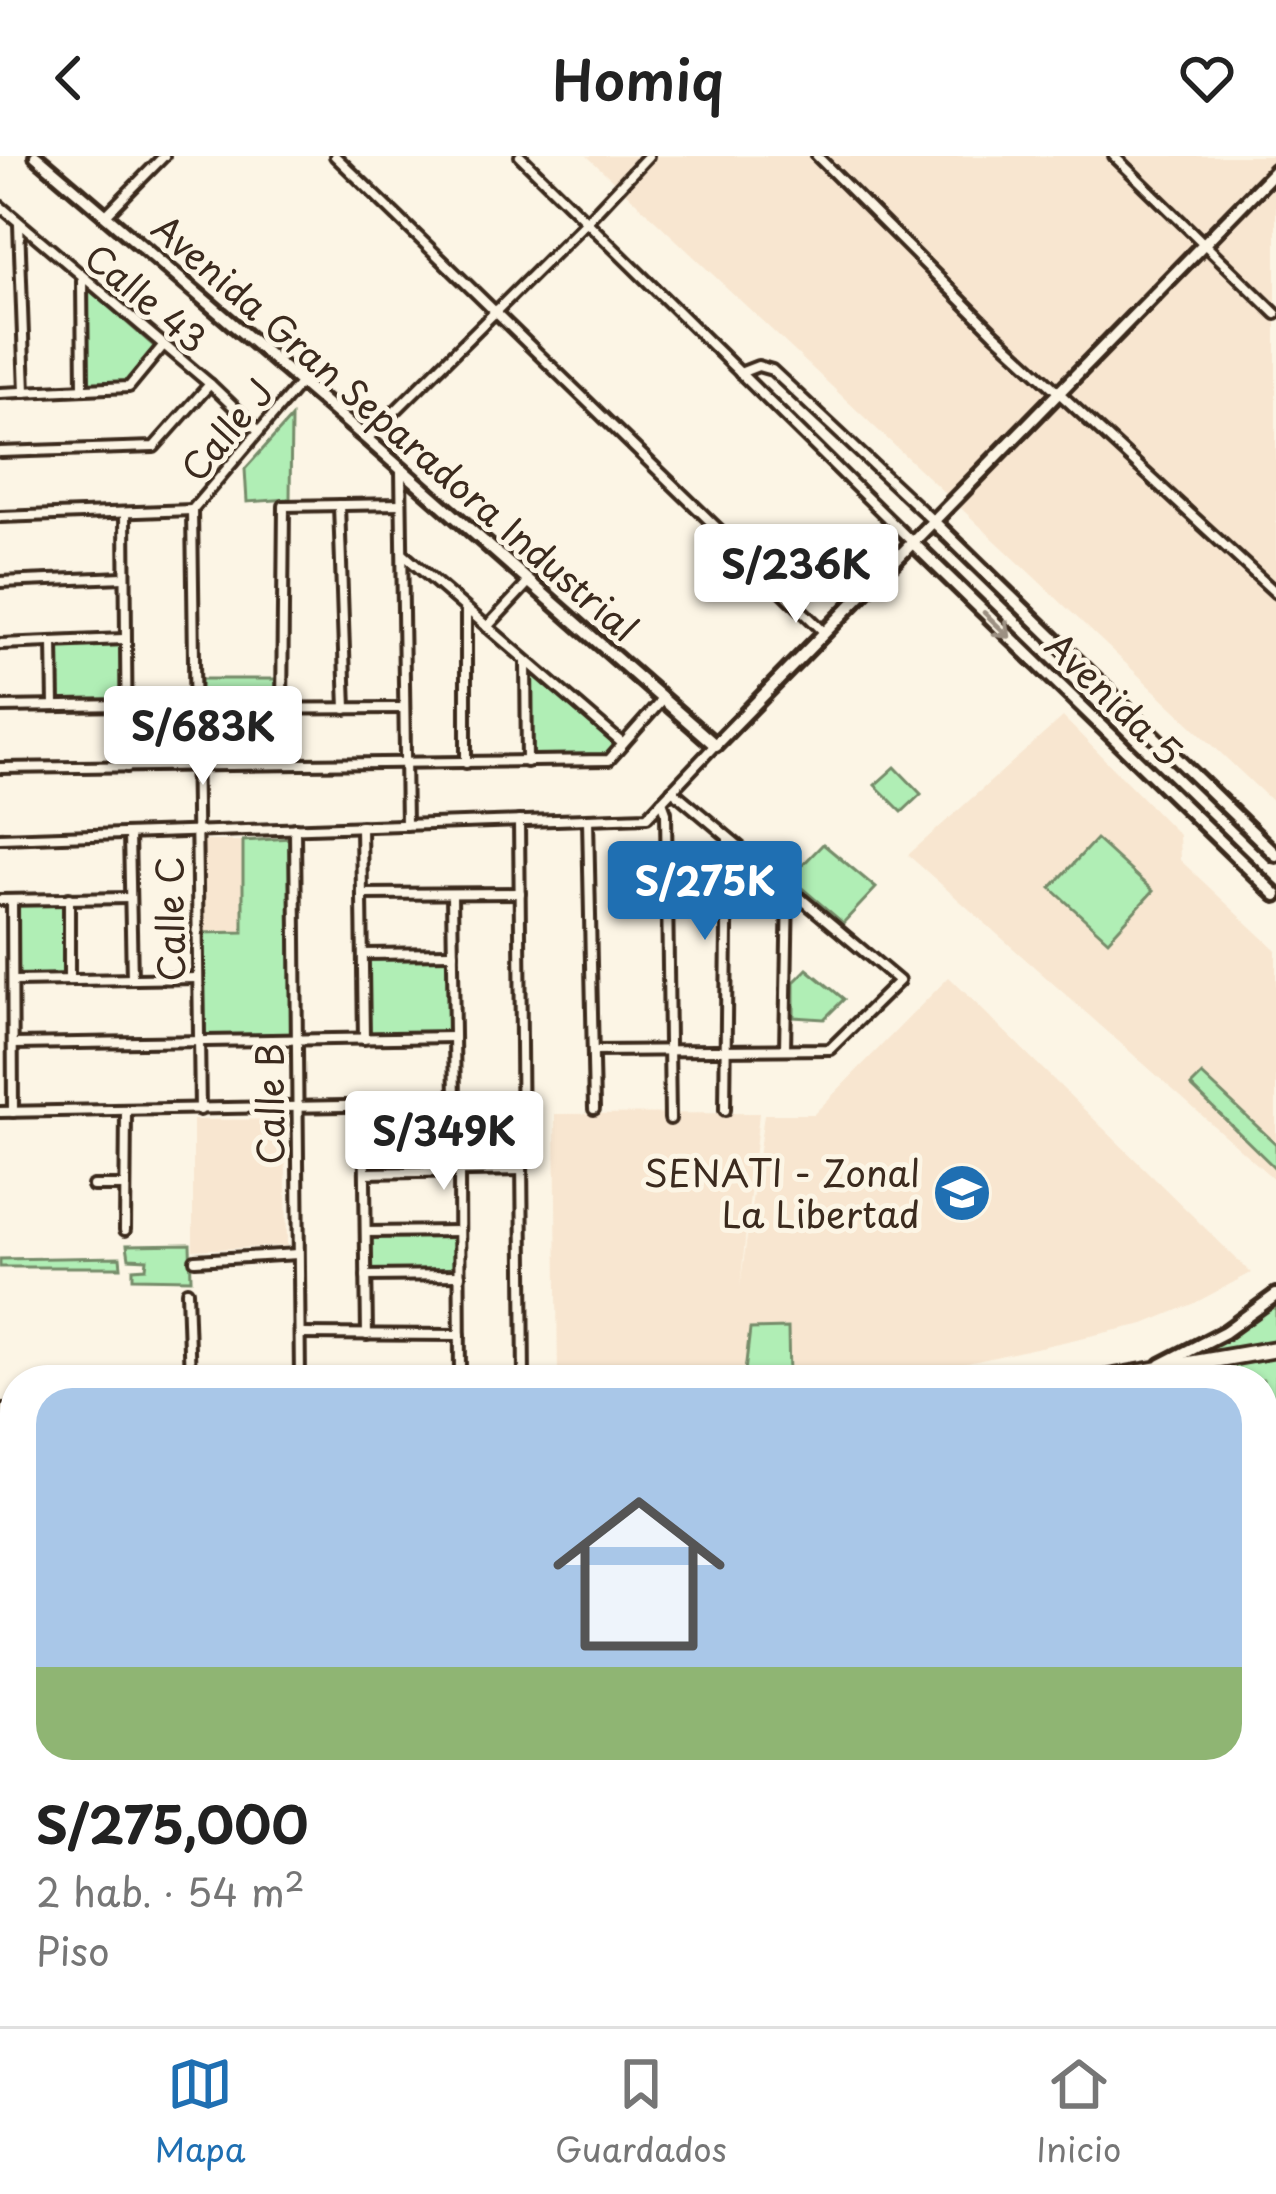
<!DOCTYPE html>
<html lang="es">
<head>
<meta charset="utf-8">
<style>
	:root { --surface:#fff; --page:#f2f2f2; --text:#222; --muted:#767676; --line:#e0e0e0; --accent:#1f6fb2 }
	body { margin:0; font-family:"Playpen Sans",sans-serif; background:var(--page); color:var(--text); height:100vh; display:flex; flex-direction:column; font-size:45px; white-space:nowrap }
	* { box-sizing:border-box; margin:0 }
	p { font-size:39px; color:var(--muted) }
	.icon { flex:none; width:66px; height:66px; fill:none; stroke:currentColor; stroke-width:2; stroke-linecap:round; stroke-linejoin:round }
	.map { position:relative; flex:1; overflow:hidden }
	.sheet { position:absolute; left:0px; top:1209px; width:1278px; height:663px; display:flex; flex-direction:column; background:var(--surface); border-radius:48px 48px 0 0; box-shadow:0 3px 9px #0004 }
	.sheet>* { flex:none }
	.price { position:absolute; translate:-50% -102px; padding:0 27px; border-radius:12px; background:#fff; color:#222; font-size:39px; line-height:78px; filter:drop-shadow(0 3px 6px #0008) }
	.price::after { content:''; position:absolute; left:50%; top:72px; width:36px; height:27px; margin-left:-18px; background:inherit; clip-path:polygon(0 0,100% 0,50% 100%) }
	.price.active { background:var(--accent); color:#fff }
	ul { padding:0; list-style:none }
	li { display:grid; align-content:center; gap:24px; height:636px; padding:0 36px }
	li span { display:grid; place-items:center; height:372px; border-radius:36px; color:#555 }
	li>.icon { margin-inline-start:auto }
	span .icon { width:216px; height:216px; fill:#fffc; stroke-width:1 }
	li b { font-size:51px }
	header { display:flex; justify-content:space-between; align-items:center; height:156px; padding:0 36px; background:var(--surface); font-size:54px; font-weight:600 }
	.tabs { display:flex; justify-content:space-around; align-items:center; height:168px; border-top:3px solid var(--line); background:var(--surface); font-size:33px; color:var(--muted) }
	.tabs a { display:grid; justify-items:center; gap:6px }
	.tabs .active { color:var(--accent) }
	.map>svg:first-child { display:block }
</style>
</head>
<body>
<header><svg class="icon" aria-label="back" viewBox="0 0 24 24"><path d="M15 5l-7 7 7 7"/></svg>Homiq<svg class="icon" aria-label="heart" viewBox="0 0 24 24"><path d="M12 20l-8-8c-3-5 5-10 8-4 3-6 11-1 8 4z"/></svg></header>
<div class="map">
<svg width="1276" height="1870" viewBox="0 0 1276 1870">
	<rect width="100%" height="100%" fill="#fcf5e5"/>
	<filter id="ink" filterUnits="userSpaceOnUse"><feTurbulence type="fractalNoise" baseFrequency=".00833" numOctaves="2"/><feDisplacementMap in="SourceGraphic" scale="24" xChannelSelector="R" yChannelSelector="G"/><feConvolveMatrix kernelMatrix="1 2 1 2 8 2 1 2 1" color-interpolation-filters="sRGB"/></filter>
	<g filter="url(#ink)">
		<g fill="#f8e6d0">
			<path d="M 587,0 L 1276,0 L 1276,649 Z"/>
			<path d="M 1063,561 L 1179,679 L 1180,704 L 1276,794 L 1276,1025 L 908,699 Z"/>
			<rect x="201" y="685" width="42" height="92"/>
			<path d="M 949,821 L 1251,1117 L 1193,1148 L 1144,1168 L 891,1224 L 729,1224 L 728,1219 L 558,1224 L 555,958 L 759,957 L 740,1131 L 764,958 L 814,958 Z"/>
			<path d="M 285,963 L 287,1090 L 193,1094 L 193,964 Z"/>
		</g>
		<g fill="#b0eeb5" stroke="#768c6a" stroke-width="3">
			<path d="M 86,131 L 155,191 L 126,226 L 88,228 Z"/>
			<path d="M 291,262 L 290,343 L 247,346 L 245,313 Z"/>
			<path d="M 120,487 L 121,545 L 56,546 L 56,489 Z"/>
			<path d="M 529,512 L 617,588 L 607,601 L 532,602 Z"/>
			<path d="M 201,523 L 278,523 L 278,549 L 200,549 Z"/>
			<path d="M 895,611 L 921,638 L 902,656 L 875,629 Z"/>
			<path d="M 291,682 L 293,881 L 202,883 L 201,777 L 243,776 L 243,685 Z"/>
			<path d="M 1096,683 L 1153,735 L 1108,784 L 1051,732 Z"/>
			<path d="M 823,688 L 876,732 L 843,767 L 790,722 Z"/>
			<path d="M 66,745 L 66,821 L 19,822 L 16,747 Z"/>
			<path d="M 449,801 L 449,876 L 368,878 L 366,802 Z"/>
			<path d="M 807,813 L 844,843 L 824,863 L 794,861 L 794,826 Z"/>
			<path d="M 1202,919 L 1276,988 L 1276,1013 L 1191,930 Z"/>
			<path d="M 454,1078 L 455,1114 L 369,1116 L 369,1080 Z"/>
			<path d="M 190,1088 L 191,1123 L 133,1122 L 133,1113 L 146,1112 L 147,1103 L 129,1102 L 127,1089 Z"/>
			<path d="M 120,1101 L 121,1111 L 0,1111 L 0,1103 Z"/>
			<path d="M 1276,1143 L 1276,1187 L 1175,1206 L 1232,1179 Z"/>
			<path d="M 788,1172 L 789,1224 L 744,1224 L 750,1173 Z"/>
			<path d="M 1276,1199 L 1276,1255 L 1263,1256 L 1263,1224 L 1133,1224 Z"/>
		</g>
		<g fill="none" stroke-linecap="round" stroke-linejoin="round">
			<g stroke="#3b2a1e" stroke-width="16">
				<g id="minor">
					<path d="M 335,0 L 823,475"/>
					<path d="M 520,0 L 912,386"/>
					<path d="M 817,0 L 994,177 L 1276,437"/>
					<path d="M 1114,0 L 1276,158"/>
					<path d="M 0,50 L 210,228 L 258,274"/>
					<path d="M 106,59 L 164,0"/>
					<path d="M 19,68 L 25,236"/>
					<path d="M 82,125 L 83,233"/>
					<path d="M 740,217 L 758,210 L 772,214 L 933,365"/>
					<path d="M 0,237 L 129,231 L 162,191"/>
					<path d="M 367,283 L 587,65 L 648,0"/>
					<path d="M 0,296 L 154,291 L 210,228"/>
					<path d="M 401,314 L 406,669"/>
					<path d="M 339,349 L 346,553"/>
					<path d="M 192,354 L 200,954"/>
					<path d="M 192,354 L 301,226"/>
					<path d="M 125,357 L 127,611"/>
					<path d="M 0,361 L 192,354"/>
					<path d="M 403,398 L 623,588"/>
					<path d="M 0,426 L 124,421"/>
					<path d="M 466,455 L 466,607"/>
					<path d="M 487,471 L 529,426"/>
					<path d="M 53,486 L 54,550"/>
					<path d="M 0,488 L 124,483"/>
					<path d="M 526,507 L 527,606"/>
					<path d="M 0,551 L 126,549"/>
					<path d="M 194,553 L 404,552"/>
					<path d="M 282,553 L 284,350 L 401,348"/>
					<path d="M 0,612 L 609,604 L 663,543"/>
					<path d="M 662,645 L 666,656 L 670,963"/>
					<path d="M 588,663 L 594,953"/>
					<path d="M 519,665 L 524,1224"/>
					<path d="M 361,670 L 364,883"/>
					<path d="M 295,672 L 300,1224"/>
					<path d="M 129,678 L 132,823"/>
					<path d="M 0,682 L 647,661 L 715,589"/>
					<path d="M 362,738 L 520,737"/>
					<path d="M 452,739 L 455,948"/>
					<path d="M 69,742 L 69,824"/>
					<path d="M 0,744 L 130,742"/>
					<path d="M 12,744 L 13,956"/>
					<path d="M 363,798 L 453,797"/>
					<path d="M 15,825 L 197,822"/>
					<path d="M 14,888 L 454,881"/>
					<path d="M 785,893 L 788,732"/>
					<path d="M 593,895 L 830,893 L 899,825 L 672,634"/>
					<path d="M 364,950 L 367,1179"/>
					<path d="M 725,954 L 728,682"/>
					<path d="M 0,956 L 522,947"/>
					<path d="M 459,1015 L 460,1224"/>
					<path d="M 365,1017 L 522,1014"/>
					<path d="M 93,1030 L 125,1030"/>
					<path d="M 125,1074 L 126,954"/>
					<path d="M 366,1076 L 459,1075"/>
					<path d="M 195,1104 L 298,1098"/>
					<path d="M 366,1120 L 460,1119"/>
					<path d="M 187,1135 L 190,1224"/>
					<path d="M 300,1178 L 460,1179"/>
					<path d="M 1263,1342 L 1276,1342"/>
					<path d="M 1263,1405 L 1276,1405"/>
					<path d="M 0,1422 L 15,1421"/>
					<path d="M 1263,1476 L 1276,1476"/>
					<path d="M 0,1528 L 15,1527"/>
					<path d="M 1263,1542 L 1276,1542"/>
					<path d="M 0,1596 L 15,1596"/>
					<path d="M 1263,1606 L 1276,1606"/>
					<path d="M 1263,1667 L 1276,1666"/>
					<path d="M 0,1669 L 15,1668"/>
					<path d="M 1263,1731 L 1276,1731"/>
					<path d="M 0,1740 L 15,1739"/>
					<path d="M 1263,1800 L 1276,1799"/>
					<path d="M 0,1831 L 15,1832"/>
					<path d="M 232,1857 L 232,1870"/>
					<path d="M 404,1857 L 405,1870"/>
					<path d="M 560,1857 L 560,1870"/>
					<path d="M 714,1857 L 715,1870"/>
					<path d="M 877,1857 L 878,1870"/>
					<path d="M 942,1857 L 942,1870"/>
					<path d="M 1006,1857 L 1007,1870"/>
					<path d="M 1041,1857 L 1042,1870"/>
					<path d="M 1119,1857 L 1127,1870"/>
					<path d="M 96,1870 L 96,1857"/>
				</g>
			</g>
			<g stroke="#3b2a1e" stroke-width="20">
				<g id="tertiary">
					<path d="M 36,0 L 367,283 L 715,589 L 1276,14"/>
					<path d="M 934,366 L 1276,699"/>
					<path d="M 913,387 L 1276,739"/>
					<path d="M 1161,1209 L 1225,1176 L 1276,1139"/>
					<path d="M 0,1255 L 15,1255"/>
					<path d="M 0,1295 L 15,1295"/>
					<path d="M 796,1857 L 802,1870"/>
				</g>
			</g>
			<g stroke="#3b2a1e" stroke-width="22">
				<g id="trunk">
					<path d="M 1097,1224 L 1276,1193"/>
					<path d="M 1263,1261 L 1276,1261"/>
					<path d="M 0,1271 L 15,1270"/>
					<path d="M 0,1285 L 15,1285"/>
				</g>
			</g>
			<use href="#minor" stroke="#fcf5e5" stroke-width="8"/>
			<use href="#tertiary" stroke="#fcf5e5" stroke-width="10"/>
			<use href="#trunk" stroke="#fcf5e5" stroke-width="14"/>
		</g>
		<defs><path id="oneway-shaft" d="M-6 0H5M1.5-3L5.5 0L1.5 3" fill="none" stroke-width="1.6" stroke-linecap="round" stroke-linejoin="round" transform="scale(3)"/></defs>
		<use stroke="#9c9082" href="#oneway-shaft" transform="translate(997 469) rotate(44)"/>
	</g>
	<defs>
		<g id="university-disc" transform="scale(3)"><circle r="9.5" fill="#1f6fb2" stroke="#fcf5e5"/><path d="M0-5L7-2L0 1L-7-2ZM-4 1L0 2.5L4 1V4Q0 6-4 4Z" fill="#fff"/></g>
	</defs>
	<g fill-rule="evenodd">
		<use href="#university-disc" x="962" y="1037"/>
	</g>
	<g text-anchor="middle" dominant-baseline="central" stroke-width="10" stroke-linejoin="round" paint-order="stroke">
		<g font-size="36" fill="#3b2a1e" stroke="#fcf5e5">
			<text transform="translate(147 141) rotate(40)">Calle 43</text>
			<text transform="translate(396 271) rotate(41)">Avenida Gran Separadora Industrial</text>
			<text transform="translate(226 273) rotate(-50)">Calle J</text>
			<text transform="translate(1115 542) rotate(44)">Avenida 5</text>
			<text transform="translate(169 763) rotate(-91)">Calle C</text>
			<text transform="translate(269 948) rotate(-90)">Calle B</text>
		</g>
		<g font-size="36" fill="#3b2a1e" stroke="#fcf5e5" text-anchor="end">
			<text x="920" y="1016">SENATI - Zonal<tspan x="920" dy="41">La Libertad</tspan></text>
		</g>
	</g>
</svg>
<b class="price" style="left:796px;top:470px">S/236K</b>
<b class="price" style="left:203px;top:632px">S/683K</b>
<b class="price active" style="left:705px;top:787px">S/275K</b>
<b class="price" style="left:444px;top:1037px">S/349K</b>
<section class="sheet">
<ul>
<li><span style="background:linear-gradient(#a9c7e8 75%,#8fb573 0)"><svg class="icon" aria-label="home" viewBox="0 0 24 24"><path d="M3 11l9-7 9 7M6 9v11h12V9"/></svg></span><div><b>S/275,000</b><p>2 hab. · 54 m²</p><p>Piso</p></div></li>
</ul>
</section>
</div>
<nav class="tabs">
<a class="active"><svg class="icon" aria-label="map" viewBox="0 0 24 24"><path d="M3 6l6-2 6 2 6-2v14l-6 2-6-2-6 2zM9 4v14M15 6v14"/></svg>Mapa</a>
<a><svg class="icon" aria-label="saved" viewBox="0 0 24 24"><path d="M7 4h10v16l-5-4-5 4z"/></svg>Guardados</a>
<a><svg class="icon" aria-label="home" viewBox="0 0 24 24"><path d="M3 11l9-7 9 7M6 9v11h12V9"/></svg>Inicio</a>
</nav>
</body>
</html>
